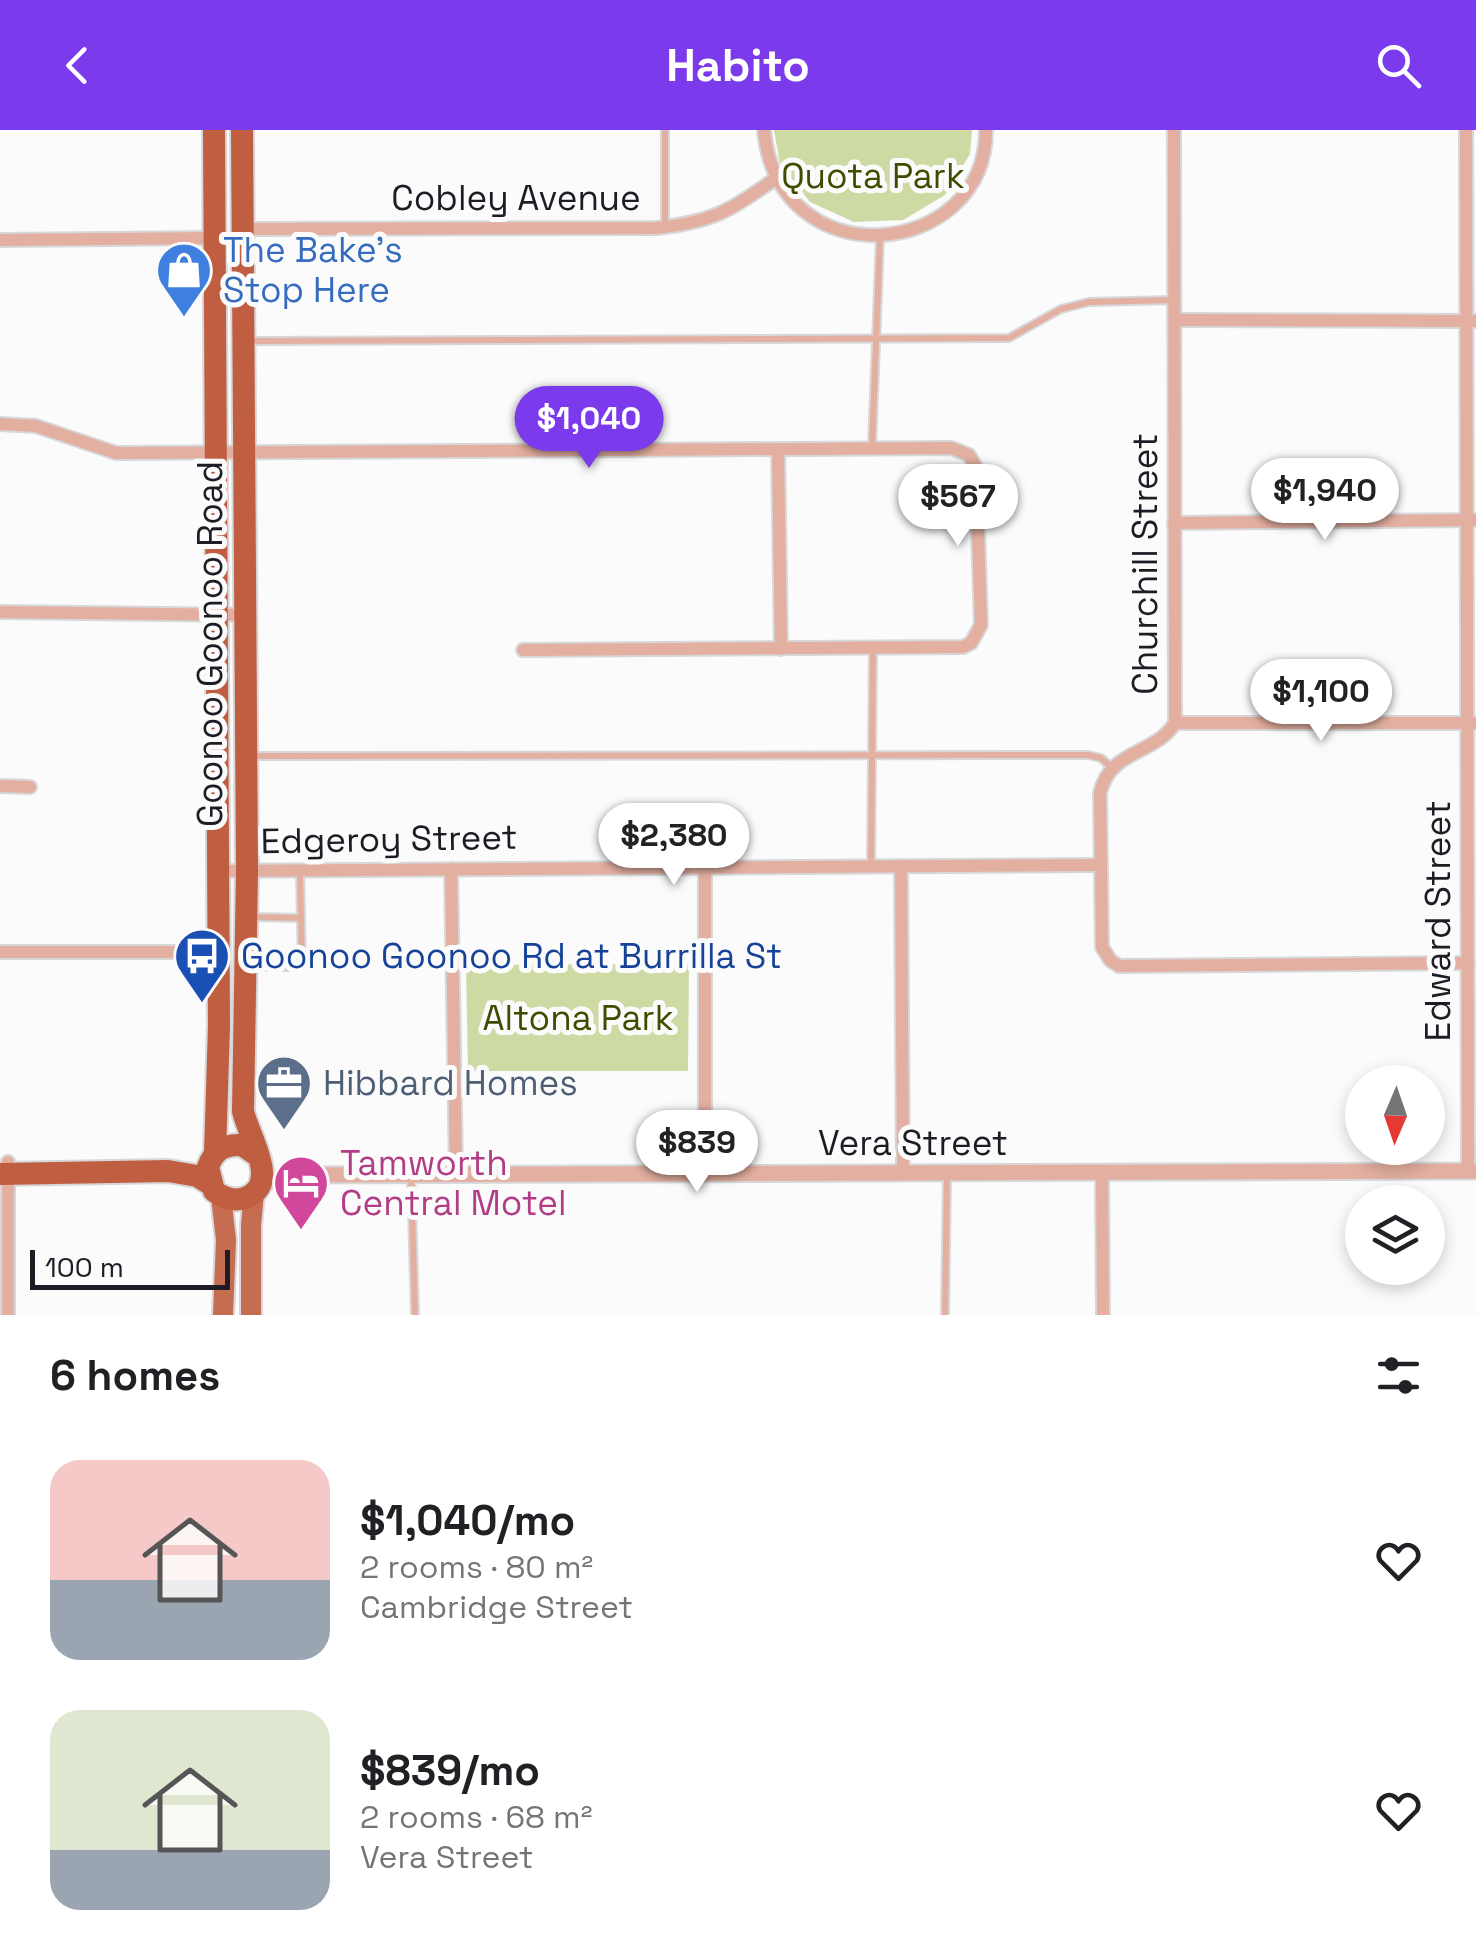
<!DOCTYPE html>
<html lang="en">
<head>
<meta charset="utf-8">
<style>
	:root { --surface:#fff; --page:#f2f2f2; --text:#202124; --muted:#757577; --accent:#7c3aed }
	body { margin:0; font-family:"Space Grotesk",sans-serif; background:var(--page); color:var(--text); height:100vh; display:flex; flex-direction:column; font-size:38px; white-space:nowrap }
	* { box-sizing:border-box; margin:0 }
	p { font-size:32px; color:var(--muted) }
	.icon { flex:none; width:55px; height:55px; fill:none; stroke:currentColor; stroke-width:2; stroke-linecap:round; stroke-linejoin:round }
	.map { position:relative; height:1185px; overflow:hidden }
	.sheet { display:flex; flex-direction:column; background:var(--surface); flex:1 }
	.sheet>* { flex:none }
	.needle { width:65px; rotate:182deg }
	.tools { position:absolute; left:1345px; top:935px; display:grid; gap:20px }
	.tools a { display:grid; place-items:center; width:100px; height:100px; border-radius:50%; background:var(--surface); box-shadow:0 5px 15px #0003; font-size:50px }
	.scale { position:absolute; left:30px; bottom:25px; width:200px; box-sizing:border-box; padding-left:10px; border:5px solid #1d1c24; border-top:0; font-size:28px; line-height:35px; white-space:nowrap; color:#1d1c24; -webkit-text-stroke:8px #fbfbfb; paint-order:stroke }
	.price { position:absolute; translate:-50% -85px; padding:0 22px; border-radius:35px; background:#fff; color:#222; font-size:32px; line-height:65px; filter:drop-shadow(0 2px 5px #0008) }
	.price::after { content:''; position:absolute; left:50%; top:60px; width:30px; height:22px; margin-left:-15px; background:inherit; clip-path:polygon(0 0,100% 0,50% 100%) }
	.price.current { background:var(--accent); color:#fff }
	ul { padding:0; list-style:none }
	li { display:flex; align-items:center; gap:30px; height:250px; padding:0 50px }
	li span { display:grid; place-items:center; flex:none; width:280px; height:200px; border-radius:30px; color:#555 }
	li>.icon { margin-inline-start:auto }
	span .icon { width:120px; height:120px; fill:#fffc; stroke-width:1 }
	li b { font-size:42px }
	h2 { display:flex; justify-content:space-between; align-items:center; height:120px; padding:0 50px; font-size:42px }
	header { display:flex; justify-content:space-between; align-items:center; height:130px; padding:0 50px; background:var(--accent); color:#fff; font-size:45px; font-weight:700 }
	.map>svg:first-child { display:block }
</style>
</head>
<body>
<header><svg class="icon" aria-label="back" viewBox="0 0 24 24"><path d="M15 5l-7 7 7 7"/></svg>Habito<svg class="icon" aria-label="search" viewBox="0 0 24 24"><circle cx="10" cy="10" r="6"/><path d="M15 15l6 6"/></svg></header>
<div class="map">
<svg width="1476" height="1185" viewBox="0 0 1476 1185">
	<rect width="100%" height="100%" fill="#fbfbfb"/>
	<g fill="#cddaa3">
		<path d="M 774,0 L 972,0 L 970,24 L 945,65 L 903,90 L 854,92 L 810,72 L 780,34 Z"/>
		<path d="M 689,834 L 688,941 L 468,941 L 466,835 Z"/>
	</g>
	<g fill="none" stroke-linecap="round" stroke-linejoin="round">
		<g stroke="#d7d7d9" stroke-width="10">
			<g id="service">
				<path d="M 665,0 L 665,96"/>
				<path d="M 250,211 L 1009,208 L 1061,179 L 1089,172 L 1174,170"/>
				<path d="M 872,317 L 880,107"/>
				<path d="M 252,626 L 1088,625 L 1101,628 L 1111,637"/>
				<path d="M 871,735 L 873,518"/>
				<path d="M 250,787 L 301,788 L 300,742"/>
				<path d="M 253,837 L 302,837 L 301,788"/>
				<path d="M 411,1045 L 415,1185"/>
				<path d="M 945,1185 L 947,1044"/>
			</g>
		</g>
		<g stroke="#d7d7d9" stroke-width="16">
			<g id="minor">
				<path d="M 764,0 C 778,150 986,130 986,0"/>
				<path d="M 1174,0 L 1175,593 C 1154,626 1111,618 1100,663 L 1102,817 L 1110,830 L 1119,836 L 1468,833"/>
				<path d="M 1466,0 L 1468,1041"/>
				<path d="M 243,99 L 656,98 C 712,92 731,81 776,48"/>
				<path d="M 0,110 L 215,108"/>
				<path d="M 1176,190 L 1476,191"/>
				<path d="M 0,294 L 36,296 L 116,323 L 951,318 L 969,325 L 976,337 L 981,495 L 971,513 L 963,517 L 523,520"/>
				<path d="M 778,319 L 781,519"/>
				<path d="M 1174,393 L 1476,390"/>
				<path d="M 0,482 L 246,485"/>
				<path d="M 1175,593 L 1474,593"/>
				<path d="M 0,656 L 30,657"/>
				<path d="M 901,736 L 903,1043"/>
				<path d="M 451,739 L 456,1043"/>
				<path d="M 218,741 L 1101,735"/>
				<path d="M 0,822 L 219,822"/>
				<path d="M 1102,1042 L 1103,1185"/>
				<path d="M 705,1043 L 705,736"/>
				<path d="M 8,1185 L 8,1032"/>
			</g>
		</g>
		<g stroke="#d7d7d9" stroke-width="19">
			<path id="tertiary" d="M 261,1053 L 299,1045 L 1476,1041"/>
		</g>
		<g stroke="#d7d7d9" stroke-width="24">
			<g id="primary">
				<path d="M 221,1066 L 226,1110 L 223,1185"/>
				<path d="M 251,1185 L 251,1095 L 254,1063"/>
			</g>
		</g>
		<g stroke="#d7d7d9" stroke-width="26">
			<g id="trunk">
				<path d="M 214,0 L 219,896 L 215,1023"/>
				<path d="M 242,0 L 247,741 L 243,981 C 248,1006 282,1054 245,1068 C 233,1072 223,1068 214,1061 L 208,1037 C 214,1020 224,1014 242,1015 L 258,1026"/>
				<path d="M 0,1044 L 168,1041 L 197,1046 L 210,1054"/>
			</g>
		</g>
		<use href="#service" stroke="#e3afa0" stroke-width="6"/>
		<use href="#minor" stroke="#e3afa0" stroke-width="12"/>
		<use href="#tertiary" stroke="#e3afa0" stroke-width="15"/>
		<use href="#primary" stroke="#c66c51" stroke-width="20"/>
		<use href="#trunk" stroke="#c05e42" stroke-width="22"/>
	</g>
	<defs>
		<g id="shop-pin" transform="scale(2.875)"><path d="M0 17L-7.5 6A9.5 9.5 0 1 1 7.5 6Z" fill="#3f7fe0" stroke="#fbfbfb"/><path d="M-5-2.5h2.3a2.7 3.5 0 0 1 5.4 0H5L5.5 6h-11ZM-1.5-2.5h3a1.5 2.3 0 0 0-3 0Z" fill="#fff"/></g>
		<g id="bus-pin" transform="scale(2.875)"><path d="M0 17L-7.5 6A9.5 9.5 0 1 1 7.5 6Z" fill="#1a4fb4" stroke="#fbfbfb"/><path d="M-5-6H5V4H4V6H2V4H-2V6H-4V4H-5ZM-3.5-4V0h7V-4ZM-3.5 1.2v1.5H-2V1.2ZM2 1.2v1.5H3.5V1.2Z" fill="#fff"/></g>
		<g id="office-pin" transform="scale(2.875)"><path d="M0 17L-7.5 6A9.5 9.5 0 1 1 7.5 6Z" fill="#5c6f8a" stroke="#fbfbfb"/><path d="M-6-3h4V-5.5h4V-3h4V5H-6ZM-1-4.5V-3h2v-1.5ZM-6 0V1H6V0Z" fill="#fff"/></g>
		<g id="hotel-pin" transform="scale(2.875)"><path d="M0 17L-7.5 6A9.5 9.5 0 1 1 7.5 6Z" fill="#d1479c" stroke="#fbfbfb"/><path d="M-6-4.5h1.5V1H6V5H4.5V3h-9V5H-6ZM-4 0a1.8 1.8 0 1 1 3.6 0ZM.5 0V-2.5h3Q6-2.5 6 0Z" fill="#fff"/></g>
	</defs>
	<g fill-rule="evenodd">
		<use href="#shop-pin" x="184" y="140"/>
		<use href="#bus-pin" x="202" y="826"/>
		<use href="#office-pin" x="284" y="953"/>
		<use href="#hotel-pin" x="301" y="1053"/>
	</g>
	<g text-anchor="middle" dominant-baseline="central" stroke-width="10" stroke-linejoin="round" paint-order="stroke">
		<g font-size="35" fill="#414c01" stroke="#fbfbfb">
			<text x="873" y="46">Quota Park</text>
			<text x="578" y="888">Altona Park</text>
		</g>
		<g font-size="35" fill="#1d1c24" stroke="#fbfbfb">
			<text x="516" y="68">Cobley Avenue</text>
			<text transform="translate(1145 434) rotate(-90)">Churchill Street</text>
			<text transform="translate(210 514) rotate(-90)">Goonoo Goonoo Road</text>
			<text transform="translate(389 709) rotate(-1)">Edgeroy Street</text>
			<text transform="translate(1438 791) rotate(-90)">Edward Street</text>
			<text x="913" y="1013">Vera Street</text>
		</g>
		<g font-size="35" fill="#366cbe" stroke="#fbfbfb" text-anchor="start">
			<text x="223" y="120">The Bake's<tspan x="223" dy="40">Stop Here</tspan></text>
		</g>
		<g font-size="35" fill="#164399" stroke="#fbfbfb" text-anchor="start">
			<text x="241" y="826">Goonoo Goonoo Rd at Burrilla St</text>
		</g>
		<g font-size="35" fill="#4e5e75" stroke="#fbfbfb" text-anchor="start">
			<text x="323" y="953">Hibbard Homes</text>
		</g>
		<g font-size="35" fill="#b23c85" stroke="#fbfbfb" text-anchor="start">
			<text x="340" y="1033">Tamworth<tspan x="340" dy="40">Central Motel</tspan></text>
		</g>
	</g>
</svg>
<div class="tools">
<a><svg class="needle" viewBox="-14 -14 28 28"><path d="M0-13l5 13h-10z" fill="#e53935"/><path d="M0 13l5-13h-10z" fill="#757577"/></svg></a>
<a><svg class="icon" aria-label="layers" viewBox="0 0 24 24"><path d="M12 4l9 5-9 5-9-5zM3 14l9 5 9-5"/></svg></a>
</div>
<div class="scale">100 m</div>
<b class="price current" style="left:589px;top:341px">$1,040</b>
<b class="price" style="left:1325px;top:413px">$1,940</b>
<b class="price" style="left:958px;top:419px">$567</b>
<b class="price" style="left:1321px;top:614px">$1,100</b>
<b class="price" style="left:674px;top:758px">$2,380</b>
<b class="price" style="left:697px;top:1065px">$839</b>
</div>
<section class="sheet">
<h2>6 homes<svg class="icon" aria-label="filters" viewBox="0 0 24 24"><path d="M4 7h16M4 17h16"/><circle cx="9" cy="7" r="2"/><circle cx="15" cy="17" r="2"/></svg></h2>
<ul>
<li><span style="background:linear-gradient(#f6c9c9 60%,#9aa5b1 0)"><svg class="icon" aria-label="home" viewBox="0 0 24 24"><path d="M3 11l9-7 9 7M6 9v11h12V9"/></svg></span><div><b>$1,040/mo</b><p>2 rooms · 80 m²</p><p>Cambridge Street</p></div><svg class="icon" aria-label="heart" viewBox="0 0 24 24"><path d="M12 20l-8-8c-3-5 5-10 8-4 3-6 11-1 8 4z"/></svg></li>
<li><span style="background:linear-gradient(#dfe7d0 70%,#9aa5b1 0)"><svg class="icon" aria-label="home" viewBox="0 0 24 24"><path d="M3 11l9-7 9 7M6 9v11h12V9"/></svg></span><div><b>$839/mo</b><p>2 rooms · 68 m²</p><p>Vera Street</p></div><svg class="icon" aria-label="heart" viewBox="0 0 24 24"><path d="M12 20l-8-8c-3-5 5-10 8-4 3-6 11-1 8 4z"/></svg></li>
</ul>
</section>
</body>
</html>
